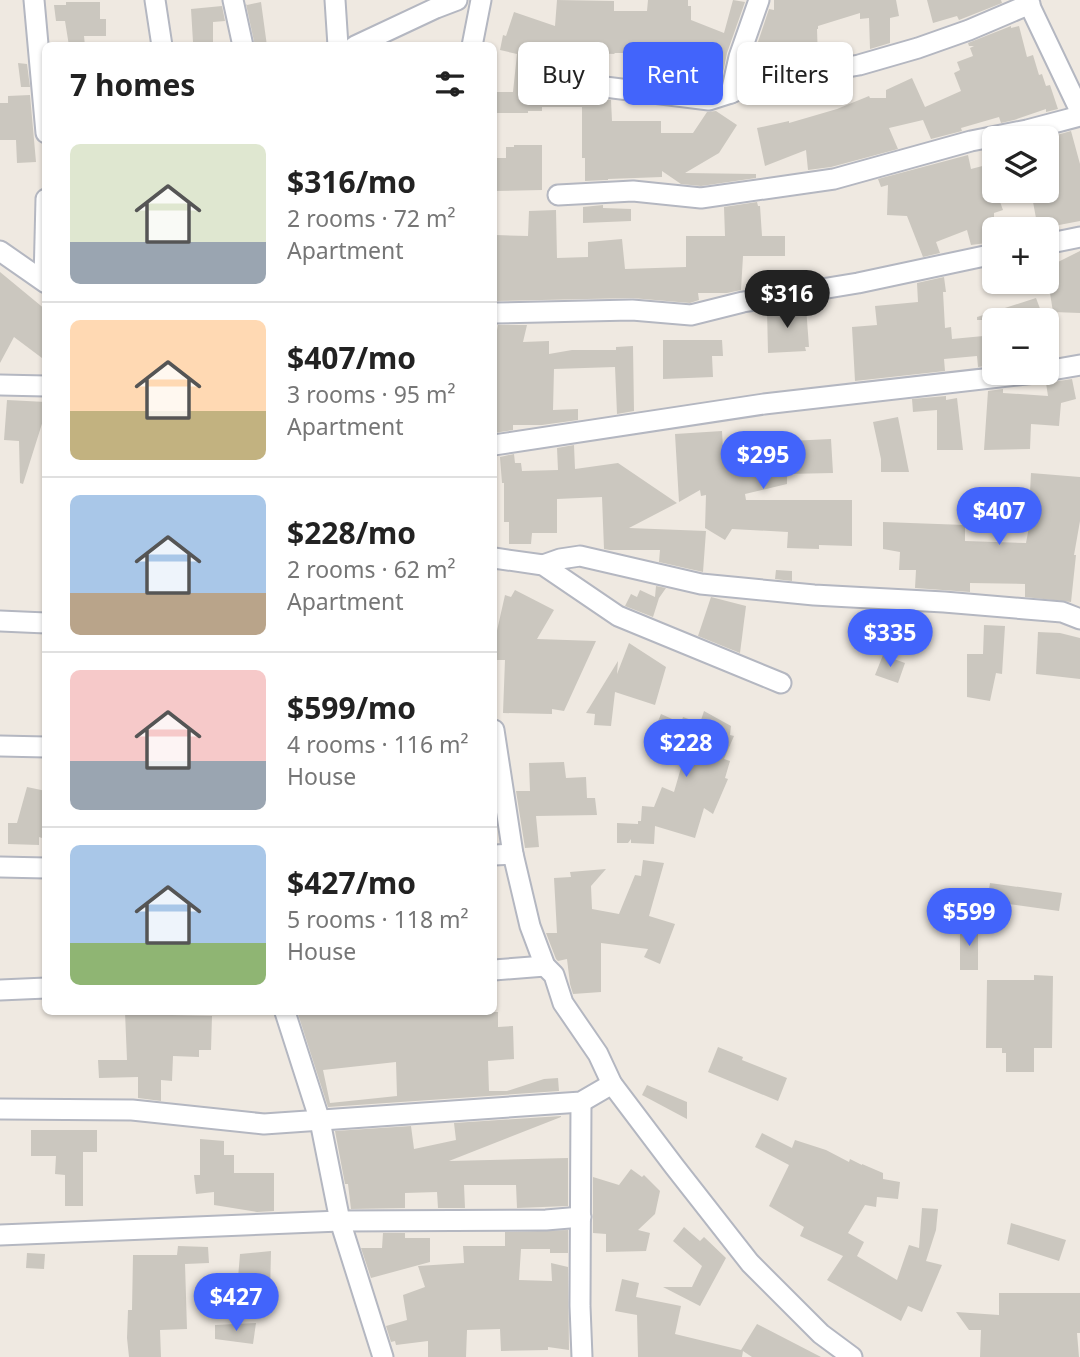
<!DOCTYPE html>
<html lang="en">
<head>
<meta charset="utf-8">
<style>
	:root { --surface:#fff; --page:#f6f6f6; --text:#222; --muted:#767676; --line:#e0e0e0; --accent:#4264fb }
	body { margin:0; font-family:"Noto Sans",sans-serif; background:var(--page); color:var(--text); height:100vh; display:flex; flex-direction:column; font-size:26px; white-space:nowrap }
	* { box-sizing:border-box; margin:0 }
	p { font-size:23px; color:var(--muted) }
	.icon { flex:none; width:38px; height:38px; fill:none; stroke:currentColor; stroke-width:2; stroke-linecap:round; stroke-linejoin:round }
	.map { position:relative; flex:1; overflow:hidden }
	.panel { position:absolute; left:42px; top:42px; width:455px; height:973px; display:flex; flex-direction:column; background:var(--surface); border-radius:10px; box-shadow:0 2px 5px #0004 }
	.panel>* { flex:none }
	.guide { position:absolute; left:518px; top:42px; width:457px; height:63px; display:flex; gap:14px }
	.controls { position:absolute; left:982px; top:126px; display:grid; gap:14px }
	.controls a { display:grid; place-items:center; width:77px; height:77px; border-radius:10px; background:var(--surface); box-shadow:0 2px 5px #0004; font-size:35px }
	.price { position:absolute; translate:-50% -60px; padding:0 16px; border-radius:24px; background:var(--accent); color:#fff; font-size:23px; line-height:46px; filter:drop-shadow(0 2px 4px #0008) }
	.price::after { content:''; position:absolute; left:50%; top:42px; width:21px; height:16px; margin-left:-10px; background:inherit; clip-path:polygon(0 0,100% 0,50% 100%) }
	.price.selected { background:#222; color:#fff }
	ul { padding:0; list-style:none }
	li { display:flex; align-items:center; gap:21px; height:175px; padding:0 28px }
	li+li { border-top:2px solid var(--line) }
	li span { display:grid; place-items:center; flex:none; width:196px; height:140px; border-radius:10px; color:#555 }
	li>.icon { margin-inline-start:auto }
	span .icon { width:84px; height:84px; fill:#fffc; stroke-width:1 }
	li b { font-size:30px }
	h2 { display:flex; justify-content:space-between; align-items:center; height:84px; padding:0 28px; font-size:30px }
	.pill { padding:0 24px; border-radius:10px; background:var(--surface); box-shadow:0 2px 5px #0004; font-size:24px; line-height:63px }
	.pill.selected { background:var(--accent); color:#fff }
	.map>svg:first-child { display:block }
</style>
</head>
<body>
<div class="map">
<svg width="1080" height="1357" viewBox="0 0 1080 1357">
	<rect width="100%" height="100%" fill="#efe9e1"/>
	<g fill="#cbc7bf" fill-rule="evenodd">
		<path d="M 557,0 L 614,1 L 614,11 L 647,11 L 648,0 L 688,0 L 688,6 L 691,6 L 691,20 L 724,33 L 733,0 L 745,2 L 727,53 L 721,83 L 708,88 L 689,85 L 689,83 L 671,83 L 672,77 L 668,77 L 668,53 L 615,53 L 614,54 L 596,53 L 596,44 L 561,43 L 558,72 L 555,75 L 553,81 L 556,92 L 611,100 L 612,121 L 661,121 L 661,133 L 693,133 L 707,112 L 716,111 L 737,125 L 719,153 L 685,173 L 756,174 L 756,178 L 701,186 L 681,184 L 662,171 L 662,177 L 608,179 L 608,180 L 585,181 L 585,158 L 582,158 L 582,107 L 542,107 L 542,111 L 528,111 L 528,113 L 494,113 L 494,92 L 513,92 L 517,54 L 500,50 L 503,35 L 506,36 L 514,12 L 555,26 Z"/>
		<path d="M 774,0 L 896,0 L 899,16 L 890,18 L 890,43 L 870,49 L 869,18 L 860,19 L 860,13 L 818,26 L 818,29 L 817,29 L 818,60 L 784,66 L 764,65 L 764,69 L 748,72 L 769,9 L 774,10 Z"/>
		<path d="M 927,0 L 1001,0 L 1002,3 L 959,20 L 957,16 L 933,23 Z"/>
		<path d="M 66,2 L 100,2 L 100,19 L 106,19 L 106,36 L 84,36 L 85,46 L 69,46 L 65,21 L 56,21 L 54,5 L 66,5 Z"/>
		<path d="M 261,2 L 267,46 L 255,46 L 246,4 L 247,5 Z"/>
		<path d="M 222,6 L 225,21 L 213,22 L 213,42 L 193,42 L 191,9 Z"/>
		<path d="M 1011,26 L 1011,28 L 1019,26 L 1027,57 L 1033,55 L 1039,75 L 1042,74 L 1046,86 L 1050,85 L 1058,109 L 1046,112 L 1046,109 L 1014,120 L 1001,123 L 999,117 L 961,128 L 962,131 L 931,139 L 923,120 L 889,128 L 898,149 L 831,167 L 808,170 L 806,150 L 765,166 L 757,128 L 789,121 L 789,123 L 837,109 L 869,96 L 870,98 L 886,98 L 886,90 L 912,78 L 925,107 L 961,91 L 954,73 L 960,70 L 957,62 L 973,56 L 970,48 L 974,46 L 969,46 L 968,43 Z"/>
		<path d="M 18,63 L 27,64 L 30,87 L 21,87 Z"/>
		<path d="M 30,95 L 36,162 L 17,163 L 16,140 L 0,140 L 0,103 L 8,103 L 8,96 Z"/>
		<path d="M 1071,131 L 1080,164 L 1080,221 L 1038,229 L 1031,191 L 1046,191 L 1046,138 Z"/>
		<path d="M 514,145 L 542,145 L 542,190 L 494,191 L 494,158 L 506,158 L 506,147 L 514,147 Z"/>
		<path d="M 968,155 L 971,169 L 994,163 L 994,191 L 996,191 L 1003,210 L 994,213 L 994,242 L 971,245 L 967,230 L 936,242 L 940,253 L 923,257 L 907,216 L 887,215 L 888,185 L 881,187 L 878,179 Z"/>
		<path d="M 757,202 L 758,206 L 760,206 L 762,236 L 785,236 L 785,256 L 743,256 L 741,290 L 727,293 L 698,293 L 699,300 L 690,303 L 632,298 L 494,301 L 494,257 L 496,235 L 528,236 L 529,211 L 556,210 L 557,258 L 588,257 L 588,242 L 622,239 L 625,269 L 686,267 L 686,236 L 725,236 L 724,207 Z"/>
		<path d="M 603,205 L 603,208 L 631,209 L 631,221 L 583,223 L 583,207 Z"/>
		<path d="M 1080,251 L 1080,313 L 1053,312 L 1046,268 Z"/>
		<path d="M 0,272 L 46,310 L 46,361 L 14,337 L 0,363 Z"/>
		<path d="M 944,277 L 946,292 L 943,292 L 945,328 L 951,327 L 952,339 L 994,335 L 994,365 L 978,367 L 977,356 L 944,359 L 945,371 L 855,381 L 852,327 L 877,325 L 875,306 L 918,302 L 917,283 Z"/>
		<path d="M 1036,298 L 1042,314 L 1035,315 L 1037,320 L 977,320 L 977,317 Z"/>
		<path d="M 806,307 L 809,347 L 805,347 L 806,351 L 768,353 L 767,310 Z"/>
		<path d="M 498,325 L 527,325 L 523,342 L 549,341 L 549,354 L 572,350 L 616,350 L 616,347 L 633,346 L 634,411 L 617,414 L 615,367 L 554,369 L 553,410 L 578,409 L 578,420 L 542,425 L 513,425 L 513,430 L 494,433 L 494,347 Z"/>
		<path d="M 663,340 L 722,340 L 723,356 L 712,356 L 713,377 L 663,379 Z"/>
		<path d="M 1072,379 L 1076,399 L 1061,403 L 1059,426 L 1031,424 L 1030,449 L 984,450 L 988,391 L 1003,389 L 1003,393 L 1048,396 L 1046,383 Z"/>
		<path d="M 946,396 L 946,400 L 957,398 L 963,450 L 937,450 L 937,410 L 913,412 L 912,399 Z"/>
		<path d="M 7,400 L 46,402 L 46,411 L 23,484 L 20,483 L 19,441 L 4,440 Z"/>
		<path d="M 898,417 L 909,472 L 881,472 L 881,459 L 873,422 Z"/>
		<path d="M 722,431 L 723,449 L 725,449 L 725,467 L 773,465 L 771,437 L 788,436 L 789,441 L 831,439 L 833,473 L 787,474 L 787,484 L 745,494 L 746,500 L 852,500 L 852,546 L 819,545 L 819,549 L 787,548 L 788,532 L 732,529 L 725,540 L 705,528 L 706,495 L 701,496 L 700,490 L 679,502 L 675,434 Z"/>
		<path d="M 574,445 L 575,469 L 618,463 L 677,503 L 629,528 L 706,531 L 703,572 L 659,562 L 660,550 L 610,550 L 604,549 L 602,497 L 557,499 L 557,533 L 532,533 L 531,544 L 509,544 L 509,522 L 504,522 L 504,483 L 502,483 L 500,457 L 514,454 L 515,463 L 521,463 L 522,471 L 558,470 L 557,448 Z"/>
		<path d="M 1031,473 L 1080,477 L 1080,521 L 1074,555 L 1076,555 L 1071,602 L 1025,597 L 1025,584 L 970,583 L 970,592 L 915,588 L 916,570 L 899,570 L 900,552 L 883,549 L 883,522 L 965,525 L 965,541 L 1026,543 L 1032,511 L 1029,511 Z"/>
		<path d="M 776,570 L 792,571 L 792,581 L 775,579 Z"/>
		<path d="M 656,586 L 666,588 L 659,598 L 653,617 L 625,606 L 631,594 L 637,597 L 640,590 L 655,597 Z"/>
		<path d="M 515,590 L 554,610 L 537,639 L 596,641 L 564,711 L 552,709 L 552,714 L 503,713 L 505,660 L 494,660 L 494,644 L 505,595 L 511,597 Z"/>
		<path d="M 711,597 L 746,606 L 740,653 L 698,636 Z"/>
		<path d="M 984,625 L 1005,626 L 1002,674 L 996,673 L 990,701 L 967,697 L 967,654 L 983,654 Z"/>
		<path d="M 1038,632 L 1060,633 L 1080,638 L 1080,679 L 1036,674 Z"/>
		<path d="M 629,643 L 666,667 L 655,705 L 615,692 L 611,726 L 594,725 L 595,714 L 586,713 L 618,661 L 617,674 Z"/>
		<path d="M 883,655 L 905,663 L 898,683 L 875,675 Z"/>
		<path d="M 704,711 L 731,726 L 730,735 L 734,736 L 724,759 L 730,761 L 725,778 L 728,779 L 713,814 L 704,808 L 695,838 L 655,826 L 654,844 L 631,843 L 631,839 L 628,843 L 617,843 L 617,823 L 638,824 L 638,821 L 641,821 L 642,806 L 654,807 L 662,787 L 674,792 L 685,754 L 650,741 L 661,714 L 681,723 L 683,717 L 700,723 Z"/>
		<path d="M 564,762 L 566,778 L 586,777 L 587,798 L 595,798 L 597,815 L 536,816 L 539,847 L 525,848 L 516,791 L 530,791 L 529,763 Z"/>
		<path d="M 27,787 L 46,791 L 42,838 L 39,837 L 39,845 L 8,844 L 8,823 L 17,823 Z"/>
		<path d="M 643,860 L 664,863 L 649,916 L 675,924 L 660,964 L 644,957 L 648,949 L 601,943 L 601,992 L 573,994 L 570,984 L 567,959 L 558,961 L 556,959 L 546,933 L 557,933 L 554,878 L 571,877 L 570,872 L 606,869 L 591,886 L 592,909 L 619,914 L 635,875 L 641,876 Z"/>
		<path d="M 990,883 L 1062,893 L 1059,911 L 987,901 Z"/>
		<rect x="960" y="926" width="18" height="44"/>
		<path d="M 1034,975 L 1053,976 L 1052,1048 L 1034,1048 L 1034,1072 L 1006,1072 L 1006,1053 L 1002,1053 L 1002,1048 L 986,1048 L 987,980 L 1034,980 Z"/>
		<path d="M 125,1012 L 172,1012 L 172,1015 L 212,1016 L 211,1050 L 199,1050 L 199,1057 L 173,1056 L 172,1081 L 161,1080 L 161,1101 L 138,1098 L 138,1077 L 99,1078 L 98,1060 L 127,1060 Z"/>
		<path d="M 309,1012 L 426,1012 L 426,1014 L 468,1014 L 468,1012 L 498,1012 L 498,1027 L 513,1026 L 514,1059 L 488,1061 L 489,1091 L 507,1091 L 544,1079 L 558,1078 L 559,1091 L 328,1107 L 298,1014 ZM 396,1062 L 397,1096 L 330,1103 L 323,1070 Z"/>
		<path d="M 718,1047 L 743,1057 L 742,1060 L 787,1078 L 778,1101 L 708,1072 Z"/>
		<path d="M 647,1085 L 687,1102 L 687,1119 L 642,1095 Z"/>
		<path d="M 561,1116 L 561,1117 L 449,1161 L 568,1158 L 568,1206 L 517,1208 L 516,1185 L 464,1185 L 465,1208 L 438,1208 L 437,1192 L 405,1193 L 405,1208 L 351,1209 L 348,1184 L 345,1184 L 335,1131 L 411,1126 L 414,1149 L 456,1140 L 454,1123 Z"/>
		<path d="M 31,1130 L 97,1130 L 97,1152 L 83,1152 L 83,1206 L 65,1206 L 65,1175 L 55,1174 L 56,1156 L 31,1156 Z"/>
		<path d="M 762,1133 L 792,1148 L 795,1140 L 826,1150 L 849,1162 L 850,1159 L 862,1165 L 862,1164 L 883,1173 L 883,1179 L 900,1182 L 898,1199 L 877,1197 L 876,1207 L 865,1205 L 848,1233 L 864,1242 L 857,1256 L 897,1280 L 909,1245 L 919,1248 L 922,1208 L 938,1209 L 936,1230 L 926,1261 L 942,1265 L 922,1312 L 908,1306 L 901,1321 L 827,1280 L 843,1256 L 800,1236 L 804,1227 L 769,1206 L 789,1165 L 755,1147 Z"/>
		<path d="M 200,1139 L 224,1141 L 224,1155 L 234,1155 L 234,1173 L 274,1173 L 274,1211 L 257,1212 L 214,1205 L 214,1192 L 196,1194 L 194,1175 L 200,1175 Z"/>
		<path d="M 631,1169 L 642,1177 L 644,1175 L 660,1191 L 655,1214 L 638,1230 L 650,1233 L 646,1251 L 606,1252 L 606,1234 L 593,1233 L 593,1177 L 619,1185 Z"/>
		<path d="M 1011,1223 L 1066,1240 L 1059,1261 L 1007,1244 Z"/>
		<path d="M 684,1227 L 700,1241 L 704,1237 L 726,1258 L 700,1306 L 663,1287 L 692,1287 L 702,1266 L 673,1241 Z"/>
		<path d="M 568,1230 L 568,1253 L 550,1253 L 550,1249 L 521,1249 L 519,1280 L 552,1281 L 551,1263 L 568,1267 L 569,1350 L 548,1347 L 548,1350 L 501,1351 L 500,1329 L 467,1330 L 466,1357 L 428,1357 L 428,1341 L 396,1345 L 395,1341 L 391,1342 L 386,1326 L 407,1320 L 403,1295 L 425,1287 L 418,1266 L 464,1263 L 463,1246 L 505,1246 L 505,1232 Z"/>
		<path d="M 383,1233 L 405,1233 L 405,1238 L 430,1238 L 430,1262 L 371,1278 L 361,1248 L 382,1248 Z"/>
		<path d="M 178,1246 L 208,1247 L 209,1263 L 185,1264 L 187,1329 L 160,1330 L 161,1357 L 129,1357 L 127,1338 L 128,1310 L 132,1310 L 133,1255 L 177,1255 Z"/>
		<path d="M 271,1251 L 270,1294 L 219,1294 L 218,1278 L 238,1278 L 240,1254 Z"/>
		<path d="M 27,1253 L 45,1254 L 44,1269 L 26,1268 Z"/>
		<path d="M 622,1279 L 639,1283 L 636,1297 L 681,1306 L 675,1334 L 741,1350 L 757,1324 L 821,1357 L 752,1357 L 743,1351 L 742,1357 L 638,1357 L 637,1315 L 615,1311 Z"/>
		<path d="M 999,1293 L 1080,1293 L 1080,1333 L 1077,1333 L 1079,1357 L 980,1357 L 981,1330 L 969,1330 L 956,1312 L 999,1315 Z"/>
		<path d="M 256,1323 L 253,1344 L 215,1339 L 215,1325 Z"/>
	</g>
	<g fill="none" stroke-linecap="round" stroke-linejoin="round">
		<g stroke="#b4b7c1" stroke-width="23">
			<g id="minor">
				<path d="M 34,0 L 46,133"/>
				<path d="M 155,0 L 162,46"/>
				<path d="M 233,0 L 243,46"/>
				<path d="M 335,0 L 338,46"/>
				<path d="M 1027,0 L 1080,111"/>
				<path d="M 355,46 L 436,8 L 457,0"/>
				<path d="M 472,46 L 481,0"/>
				<path d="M 565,82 L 709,100 L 731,93 L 752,84 L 859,65 L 918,48 L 969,30 L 1030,4"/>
				<path d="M 731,93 L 739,57 L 759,0"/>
				<path d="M 558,195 L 633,191 L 701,198 L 834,179 L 971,141 L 1027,130 L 1080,116"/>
				<path d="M 1046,244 L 1080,237"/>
				<path d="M 0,251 L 46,283"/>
				<path d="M 44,281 L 46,199"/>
				<path d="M 494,313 L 632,310 L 691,315 L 743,302 L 858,283 L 994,254"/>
				<path d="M 1046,371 L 1080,365"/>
				<path d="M 0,385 L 46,386"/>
				<path d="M 494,445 L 764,404 L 1035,373"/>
				<path d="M 494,558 L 543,565 L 618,616 L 781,683"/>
				<path d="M 543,565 L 560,559 L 580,556 L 701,584 L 814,595 L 944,602 L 1062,612 L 1080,619"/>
				<path d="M 0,621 L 46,623"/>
				<path d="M 494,730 L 513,854 L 530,926 L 545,966 L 554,975 L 563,1003 L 598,1054 L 612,1084 L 674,1166 L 750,1263 L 821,1334 L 852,1357"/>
				<path d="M 0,746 L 46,747"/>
				<path d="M 494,855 L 513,854"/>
				<path d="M 0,867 L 46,868"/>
				<path d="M 494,970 L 545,966"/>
				<path d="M 0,990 L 46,988"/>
				<path d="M 285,1012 L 320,1121 L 340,1221 L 383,1357"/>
				<path d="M 581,1102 L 580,1306 L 582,1357"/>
				<path d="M 0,1109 L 132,1110 L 264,1124 L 581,1102 L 612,1084"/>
				<path d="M 0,1235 L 340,1221 L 546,1220 L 581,1217"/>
			</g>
		</g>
		<use href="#minor" stroke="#fff" stroke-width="19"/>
	</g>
</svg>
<div class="controls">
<a><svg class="icon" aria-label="layers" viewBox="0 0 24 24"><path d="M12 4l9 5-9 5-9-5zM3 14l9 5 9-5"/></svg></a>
<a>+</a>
<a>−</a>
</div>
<b class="price selected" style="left:787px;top:330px">$316</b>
<b class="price" style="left:763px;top:491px">$295</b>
<b class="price" style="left:999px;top:547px">$407</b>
<b class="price" style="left:890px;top:669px">$335</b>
<b class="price" style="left:686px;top:779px">$228</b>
<b class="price" style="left:969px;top:948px">$599</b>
<b class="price" style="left:236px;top:1333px">$427</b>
<div class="guide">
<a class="pill">Buy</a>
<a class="pill selected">Rent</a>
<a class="pill">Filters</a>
</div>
<section class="panel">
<h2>7 homes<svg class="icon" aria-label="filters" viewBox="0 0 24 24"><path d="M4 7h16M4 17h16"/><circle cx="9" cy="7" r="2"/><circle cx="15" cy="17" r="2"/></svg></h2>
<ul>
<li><span style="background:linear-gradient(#dfe7d0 70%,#9aa5b1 0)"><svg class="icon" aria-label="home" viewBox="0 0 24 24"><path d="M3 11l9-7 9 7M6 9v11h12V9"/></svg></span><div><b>$316/mo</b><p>2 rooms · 72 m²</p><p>Apartment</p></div></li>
<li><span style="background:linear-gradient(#ffd9b3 65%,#c2b280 0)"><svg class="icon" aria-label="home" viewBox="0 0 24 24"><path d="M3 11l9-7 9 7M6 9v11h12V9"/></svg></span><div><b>$407/mo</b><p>3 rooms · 95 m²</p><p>Apartment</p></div></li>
<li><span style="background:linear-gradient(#a9c7e8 70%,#b9a48a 0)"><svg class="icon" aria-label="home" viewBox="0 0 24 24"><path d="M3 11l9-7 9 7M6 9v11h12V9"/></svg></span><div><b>$228/mo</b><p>2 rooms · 62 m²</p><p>Apartment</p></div></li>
<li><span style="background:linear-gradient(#f6c9c9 65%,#9aa5b1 0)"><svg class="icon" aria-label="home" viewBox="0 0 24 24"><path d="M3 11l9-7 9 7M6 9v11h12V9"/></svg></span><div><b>$599/mo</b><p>4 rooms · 116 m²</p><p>House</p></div></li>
<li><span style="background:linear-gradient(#a9c7e8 70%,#8fb573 0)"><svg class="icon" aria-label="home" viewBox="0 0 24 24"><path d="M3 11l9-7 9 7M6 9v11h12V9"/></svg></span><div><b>$427/mo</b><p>5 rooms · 118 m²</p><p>House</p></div></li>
</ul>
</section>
</div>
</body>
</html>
